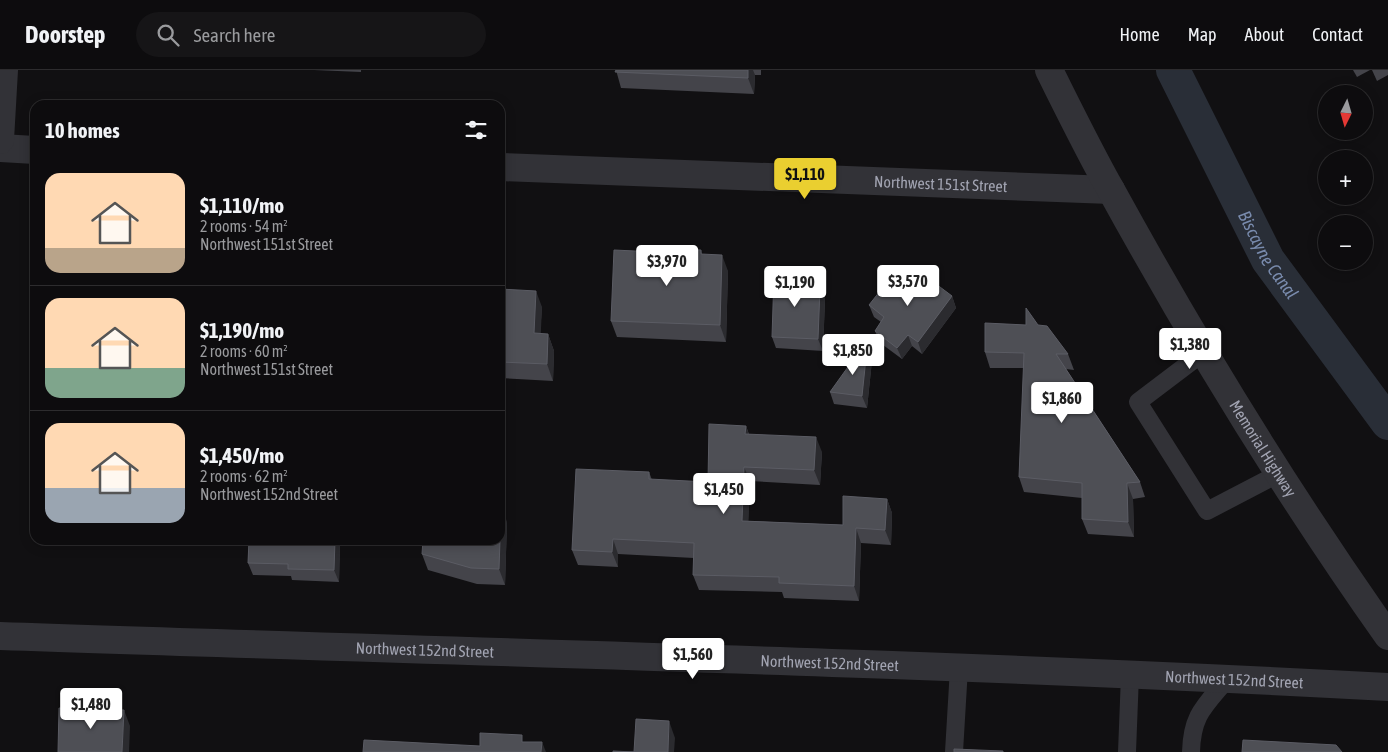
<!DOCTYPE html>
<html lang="en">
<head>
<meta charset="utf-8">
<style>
	:root { --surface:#0d0c0e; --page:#161517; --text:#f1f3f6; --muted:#9a9b9e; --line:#2d2c2e; --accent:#eacf30 }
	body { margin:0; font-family:"Asap Condensed",sans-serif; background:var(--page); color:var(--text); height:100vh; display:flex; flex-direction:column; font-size:19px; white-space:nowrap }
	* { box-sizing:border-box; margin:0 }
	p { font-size:16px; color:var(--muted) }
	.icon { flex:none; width:28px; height:28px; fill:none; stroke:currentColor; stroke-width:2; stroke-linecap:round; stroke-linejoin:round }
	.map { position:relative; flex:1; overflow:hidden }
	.details { position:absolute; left:30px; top:30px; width:475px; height:445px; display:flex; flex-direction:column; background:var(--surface); border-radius:15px; box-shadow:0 2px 12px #0003,0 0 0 1px var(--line) }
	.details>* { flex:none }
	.needle { width:32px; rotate:185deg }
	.buttons { position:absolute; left:1318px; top:15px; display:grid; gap:10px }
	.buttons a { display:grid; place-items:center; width:55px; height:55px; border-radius:50%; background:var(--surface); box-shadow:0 2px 12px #0003,0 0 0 1px var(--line); font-size:25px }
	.price { position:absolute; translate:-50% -42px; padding:0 11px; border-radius:5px; background:#fff; color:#222; font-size:16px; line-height:32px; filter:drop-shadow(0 1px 2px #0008) }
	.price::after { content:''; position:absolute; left:50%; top:30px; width:15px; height:11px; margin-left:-8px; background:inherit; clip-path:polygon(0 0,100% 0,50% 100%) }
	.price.selected { background:var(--accent); color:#111 }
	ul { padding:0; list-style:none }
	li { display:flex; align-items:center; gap:15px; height:125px; padding:0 15px }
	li+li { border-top:1px solid var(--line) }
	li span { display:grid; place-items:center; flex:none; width:140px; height:100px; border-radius:15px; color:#555 }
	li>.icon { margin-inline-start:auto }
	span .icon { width:60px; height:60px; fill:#fffc; stroke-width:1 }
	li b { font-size:21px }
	h2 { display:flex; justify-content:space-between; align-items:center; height:60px; padding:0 15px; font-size:21px }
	header { display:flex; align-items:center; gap:30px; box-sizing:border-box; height:70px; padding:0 25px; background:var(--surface); border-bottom:1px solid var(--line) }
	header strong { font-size:24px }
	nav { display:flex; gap:28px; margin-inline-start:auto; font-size:18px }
	.search { width:350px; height:45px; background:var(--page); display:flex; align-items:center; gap:12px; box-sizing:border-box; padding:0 18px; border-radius:28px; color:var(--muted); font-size:19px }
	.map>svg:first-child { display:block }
</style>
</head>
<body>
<header>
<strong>Doorstep</strong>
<div class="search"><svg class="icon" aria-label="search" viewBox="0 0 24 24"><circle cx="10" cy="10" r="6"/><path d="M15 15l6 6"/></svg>Search here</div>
<nav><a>Home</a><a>Map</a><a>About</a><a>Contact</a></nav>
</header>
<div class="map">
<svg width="1388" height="682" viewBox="0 0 1388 682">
	<rect width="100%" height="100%" fill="#111012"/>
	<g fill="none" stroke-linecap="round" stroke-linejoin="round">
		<path stroke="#292e37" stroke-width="34" id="s1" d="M 1173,0 L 1268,190 L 1388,353"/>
		<g stroke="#323237" stroke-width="18">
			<path d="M 1204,282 L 1138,332 L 1207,441 L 1278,404"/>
			<path d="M 954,682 L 959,598"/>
			<path d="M 1127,682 L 1130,605"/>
			<path d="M 1191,682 C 1192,644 1205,636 1228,608"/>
		</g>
		<g stroke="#323237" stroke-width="28">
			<path d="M 0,78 L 35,80"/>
			<path id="s2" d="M 500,97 L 1111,120"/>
			<path id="s3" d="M 0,566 C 463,582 926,592 1388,617"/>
		</g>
		<g stroke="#323237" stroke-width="28">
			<path id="s4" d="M 1049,0 C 1069,40 1089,81 1111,120 C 1195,273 1287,423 1388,566"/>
			<path d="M 0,70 L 4,0"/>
		</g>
	</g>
	<g fill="#44444a">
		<path d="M 314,0 L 361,0 L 361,2 Z"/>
		<path d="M 616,0 L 761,0 L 761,5 L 755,5 L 754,24 L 621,18 Z"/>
		<path d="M 1353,0 L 1370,0 L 1357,7 Z"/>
		<path d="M 1372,0 L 1388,0 L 1388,5 L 1377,11 Z"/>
		<path d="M 701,180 L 702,184 L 728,201 L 726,272 L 617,267 L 611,251 L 656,182 Z"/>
		<path d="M 915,209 L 952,226 L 956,238 L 922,284 L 912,276 L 902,289 L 879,272 L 875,261 L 881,252 L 874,247 L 869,235 Z"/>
		<path d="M 810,217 L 820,218 L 825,229 L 823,281 L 776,278 L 772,267 Z"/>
		<path d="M 500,219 L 542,237 L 540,264 L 548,264 L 554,281 L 553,311 L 500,308 Z"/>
		<path d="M 1038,255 L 1068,284 L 1074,300 L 1066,299 L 1140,412 L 1145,427 L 1133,429 L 1134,467 L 1088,464 L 1082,449 L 1082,428 L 1024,422 L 1019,407 L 1024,298 L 990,298 L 985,282 Z"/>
		<path d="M 873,281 L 867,338 L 834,334 L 830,322 Z"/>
		<path d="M 746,356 L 749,364 L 822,382 L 820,415 L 750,411 L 748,451 L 843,455 L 887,429 L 892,443 L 891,475 L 861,473 L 859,531 L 784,528 L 782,522 L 699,520 L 693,505 L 694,488 L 618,484 L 618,497 L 578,495 L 572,480 L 649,402 L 652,410 L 708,412 Z"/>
		<path d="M 507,452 L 505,515 L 477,514 L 428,500 L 422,484 Z"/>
		<path d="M 249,470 L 340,470 L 339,512 L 292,510 L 291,506 L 253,505 L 248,493 Z"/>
	</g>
	<g fill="#2b2b2f">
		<path d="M 748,0 L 753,0 L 755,5 L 754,24 L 748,8 Z"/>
		<path d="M 722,185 L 728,201 L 726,272 L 720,255 Z"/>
		<path d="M 805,206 L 810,218 L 805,217 Z"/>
		<path d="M 820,218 L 825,229 L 823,281 L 818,269 Z"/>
		<path d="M 536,221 L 542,237 L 540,280 L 534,263 Z"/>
		<path d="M 952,226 L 956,238 L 922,284 L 918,272 Z"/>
		<path d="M 548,264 L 554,281 L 553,311 L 547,294 Z"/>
		<path d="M 908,265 L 912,276 L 902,289 L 897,278 Z"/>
		<path d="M 868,269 L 873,281 L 867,338 L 862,326 Z"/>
		<path d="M 746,356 L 751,371 L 745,364 Z"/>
		<path d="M 816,367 L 822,382 L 820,415 L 814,400 Z"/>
		<path d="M 744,397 L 750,411 L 748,466 L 742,451 Z"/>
		<path d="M 1127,413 L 1133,429 L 1134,467 L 1128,452 Z"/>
		<path d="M 887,429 L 892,443 L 891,475 L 885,460 Z"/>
		<path d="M 501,435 L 507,452 L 505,515 L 499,499 Z"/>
		<path d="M 856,458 L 861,473 L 859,531 L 854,516 Z"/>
		<path d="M 613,469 L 618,484 L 618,497 L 612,482 Z"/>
		<path d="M 335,470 L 340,470 L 339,512 L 334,500 Z"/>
		<path d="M 124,640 L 130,656 L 129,682 L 122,682 Z"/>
		<path d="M 669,651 L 675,668 L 674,682 L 668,682 Z"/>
		<path d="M 542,672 L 546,682 L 541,682 Z"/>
	</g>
	<g fill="#4e4f55" stroke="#5b5c64">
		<path d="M 616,0 L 748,0 L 748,8 L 615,2 Z"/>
		<path d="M 656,178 L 701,180 L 701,184 L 722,185 L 720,255 L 611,251 L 614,180 L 656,182 Z"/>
		<path d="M 899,197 L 915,209 L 920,202 L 952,226 L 918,272 L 908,265 L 897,278 L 875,261 L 884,247 L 869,235 Z"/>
		<path d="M 774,205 L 805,206 L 805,217 L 820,218 L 818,269 L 772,267 Z"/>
		<path d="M 500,219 L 536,221 L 534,263 L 548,264 L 547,294 L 500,292 Z"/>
		<path d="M 1026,238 L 1038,255 L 1047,256 L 1068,284 L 1056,284 L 1140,412 L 1127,413 L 1128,452 L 1082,449 L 1082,413 L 1019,407 L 1024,283 L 985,282 L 985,253 L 1026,255 Z"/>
		<path d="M 868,269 L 862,326 L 830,322 Z"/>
		<path d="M 709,354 L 746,356 L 745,364 L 816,367 L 814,400 L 744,397 L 742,451 L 843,455 L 843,426 L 887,429 L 885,460 L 856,458 L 854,516 L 779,513 L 779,507 L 693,505 L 694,473 L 613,469 L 612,482 L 572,480 L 576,399 L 649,402 L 649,409 L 708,412 Z"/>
		<path d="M 500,435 L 501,435 L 500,457 Z"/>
		<path d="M 249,470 L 335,470 L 334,500 L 288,499 L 288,494 L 248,493 Z"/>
		<path d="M 423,470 L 500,470 L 499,499 L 471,498 L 422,484 Z"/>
		<path d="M 59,638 L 124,640 L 122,682 L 58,682 Z"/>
		<path d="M 636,649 L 669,651 L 668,682 L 613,682 L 613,681 L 634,682 Z"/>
		<path d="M 480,663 L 522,665 L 522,672 L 542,672 L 541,682 L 363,682 L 364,670 L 480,676 Z"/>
		<path d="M 1243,670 L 1336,675 L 1342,682 L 1242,682 Z"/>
		<path d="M 954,679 L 1003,681 L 1003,682 L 954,682 Z"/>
	</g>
	<g text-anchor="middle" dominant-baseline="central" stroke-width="4.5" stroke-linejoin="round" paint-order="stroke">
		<g font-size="16" fill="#a2a4b2" stroke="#0c0b0d">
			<text stroke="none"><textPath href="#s2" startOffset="441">Northwest 151st Street</textPath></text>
			<text stroke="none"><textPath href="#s4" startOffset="435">Memorial Highway</textPath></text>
			<text stroke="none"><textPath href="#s3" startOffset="425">Northwest 152nd Street</textPath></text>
			<text stroke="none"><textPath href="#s3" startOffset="830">Northwest 152nd Street</textPath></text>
			<text stroke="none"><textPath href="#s3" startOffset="1235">Northwest 152nd Street</textPath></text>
		</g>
		<g font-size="18" font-style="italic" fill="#798bad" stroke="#0c0b0d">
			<text stroke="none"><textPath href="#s1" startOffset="208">Biscayne Canal</textPath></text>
		</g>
	</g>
</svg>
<div class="buttons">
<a><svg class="needle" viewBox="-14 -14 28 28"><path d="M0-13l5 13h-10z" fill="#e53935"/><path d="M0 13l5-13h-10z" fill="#9a9b9e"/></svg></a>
<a>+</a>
<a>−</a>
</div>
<b class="price selected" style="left:805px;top:130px">$1,110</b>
<b class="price" style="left:667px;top:217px">$3,970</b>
<b class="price" style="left:908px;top:237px">$3,570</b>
<b class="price" style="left:795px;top:238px">$1,190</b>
<b class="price" style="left:1190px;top:300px">$1,380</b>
<b class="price" style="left:853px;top:306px">$1,850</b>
<b class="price" style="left:1062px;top:354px">$1,860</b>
<b class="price" style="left:724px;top:445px">$1,450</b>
<b class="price" style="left:693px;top:610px">$1,560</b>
<b class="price" style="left:91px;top:660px">$1,480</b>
<section class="details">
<h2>10 homes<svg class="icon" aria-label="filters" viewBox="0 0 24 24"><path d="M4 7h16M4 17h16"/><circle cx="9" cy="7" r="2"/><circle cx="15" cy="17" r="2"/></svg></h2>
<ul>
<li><span style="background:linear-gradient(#ffd9b3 75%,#b9a48a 0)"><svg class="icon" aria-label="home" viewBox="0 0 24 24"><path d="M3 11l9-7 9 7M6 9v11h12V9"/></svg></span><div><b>$1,110/mo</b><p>2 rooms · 54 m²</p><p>Northwest 151st Street</p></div></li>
<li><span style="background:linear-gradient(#ffd9b3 70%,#7fa58c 0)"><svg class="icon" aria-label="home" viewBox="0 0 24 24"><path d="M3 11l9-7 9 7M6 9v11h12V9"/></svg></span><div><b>$1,190/mo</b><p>2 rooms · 60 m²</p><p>Northwest 151st Street</p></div></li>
<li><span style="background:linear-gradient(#ffd9b3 65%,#9aa5b1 0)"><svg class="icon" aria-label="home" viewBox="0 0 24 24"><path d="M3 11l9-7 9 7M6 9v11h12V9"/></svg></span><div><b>$1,450/mo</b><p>2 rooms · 62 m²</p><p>Northwest 152nd Street</p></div></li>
</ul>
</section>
</div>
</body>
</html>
